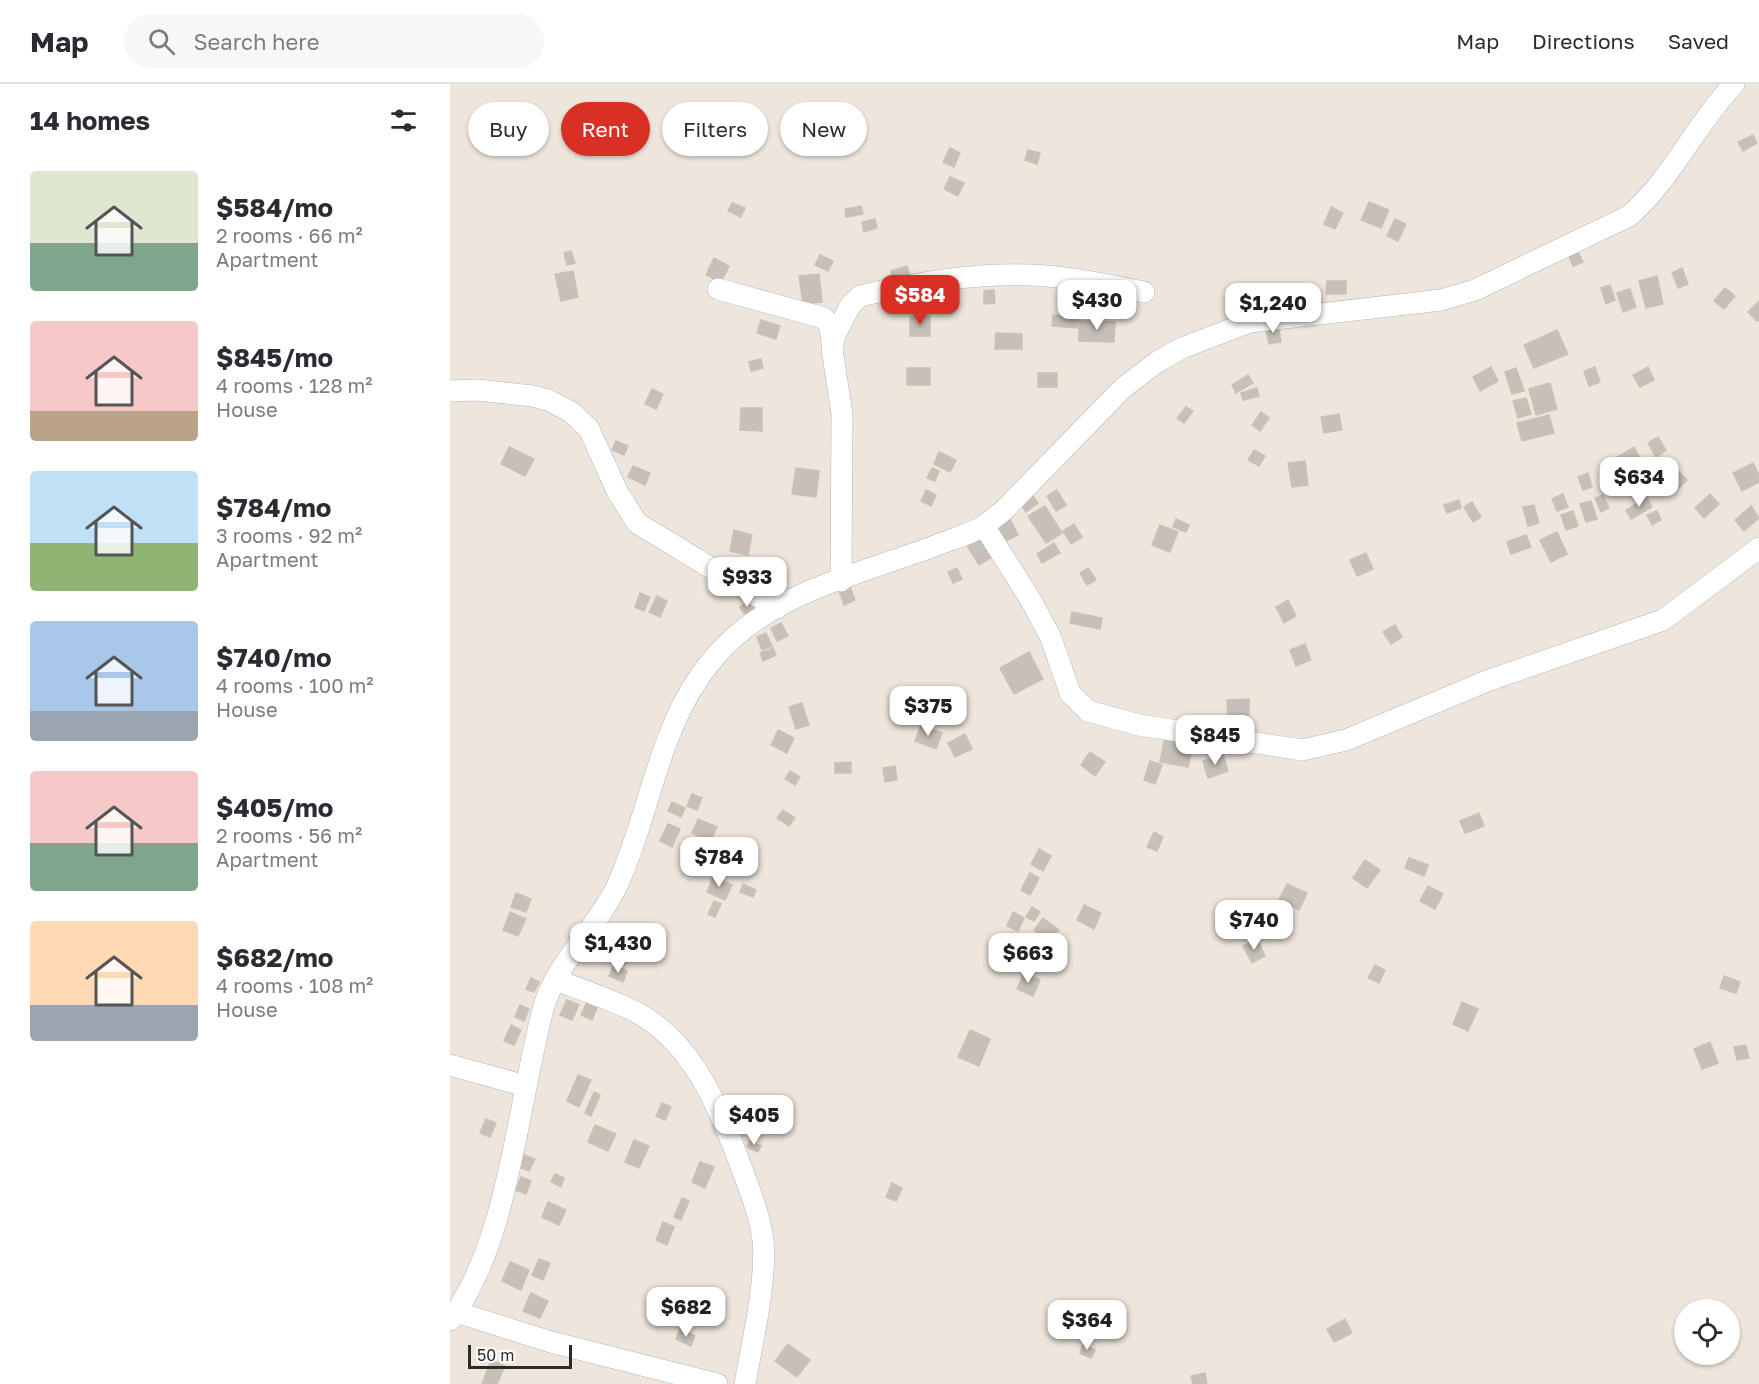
<!DOCTYPE html>
<html lang="en">
<head>
<meta charset="utf-8">
<style>
	:root { --surface:#fff; --page:#f7f7f7; --text:#2b2b33; --muted:#7c7c81; --line:#e1e1e2; --accent:#d93025 }
	body { margin:0; font-family:"Golos Text",sans-serif; background:var(--page); color:var(--text); height:100vh; display:flex; flex-direction:column; font-size:22px; white-space:nowrap }
	* { box-sizing:border-box; margin:0 }
	p { font-size:20px; color:var(--muted) }
	.icon { flex:none; width:33px; height:33px; fill:none; stroke:currentColor; stroke-width:2; stroke-linecap:round; stroke-linejoin:round }
	.map { position:relative; flex:1; overflow:hidden }
	.side { display:flex; flex-direction:column; background:var(--surface); width:450px }
	.side>* { flex:none }
	.guide { position:absolute; left:18px; top:18px; width:570px; height:54px; display:flex; gap:12px }
	.buttons { position:absolute; left:1224px; top:1215px; display:grid; gap:12px }
	.buttons a { display:grid; place-items:center; width:66px; height:66px; border-radius:50%; background:var(--surface); box-shadow:0 2px 4px #0004; font-size:30px }
	.scale { position:absolute; left:18px; bottom:15px; width:104px; box-sizing:border-box; padding-left:6px; border:3px solid #2b2b2b; border-top:0; font-size:16px; line-height:21px; white-space:nowrap; color:#2b2b2b; -webkit-text-stroke:4px #fff; paint-order:stroke }
	.price { position:absolute; translate:-50% -51px; padding:0 14px; border-radius:12px; background:#fff; color:#222; font-size:20px; line-height:39px; filter:drop-shadow(0 2px 3px #0008) }
	.price::after { content:''; position:absolute; left:50%; top:36px; width:18px; height:14px; margin-left:-9px; background:inherit; clip-path:polygon(0 0,100% 0,50% 100%) }
	.price.on { background:var(--accent); color:#fff }
	ul { padding:0; list-style:none }
	li { display:flex; align-items:center; gap:18px; height:150px; padding:0 30px }
	li span { display:grid; place-items:center; flex:none; width:168px; height:120px; border-radius:6px; color:#555 }
	li>.icon { margin-inline-start:auto }
	span .icon { width:72px; height:72px; fill:#fffc; stroke-width:1 }
	li b { font-size:26px }
	h2 { display:flex; justify-content:space-between; align-items:center; height:72px; padding:0 30px; font-size:26px }
	.tag { padding:0 21px; border-radius:27px; background:var(--surface); box-shadow:0 2px 4px #0004; font-size:21px; line-height:54px }
	.tag.on { background:var(--accent); color:#fff }
	header { display:flex; align-items:center; gap:36px; box-sizing:border-box; height:84px; padding:0 30px; background:var(--surface); border-bottom:2px solid var(--line) }
	header strong { font-size:28px }
	nav { display:flex; gap:33px; margin-inline-start:auto; font-size:21px }
	.search { width:420px; height:54px; background:var(--page); display:flex; align-items:center; gap:15px; box-sizing:border-box; padding:0 21px; border-radius:33px; color:var(--muted); font-size:22px }
	main { display:flex; flex:1; min-height:0 }
	.map>svg:first-child { display:block }
</style>
</head>
<body>
<header>
<strong>Map</strong>
<div class="search"><svg class="icon" aria-label="search" viewBox="0 0 24 24"><circle cx="10" cy="10" r="6"/><path d="M15 15l6 6"/></svg>Search here</div>
<nav><a>Map</a><a>Directions</a><a>Saved</a></nav>
</header>
<main>
<section class="side">
<h2>14 homes<svg class="icon" aria-label="filters" viewBox="0 0 24 24"><path d="M4 7h16M4 17h16"/><circle cx="9" cy="7" r="2"/><circle cx="15" cy="17" r="2"/></svg></h2>
<ul>
<li><span style="background:linear-gradient(#dfe7d0 60%,#7fa58c 0)"><svg class="icon" aria-label="home" viewBox="0 0 24 24"><path d="M3 11l9-7 9 7M6 9v11h12V9"/></svg></span><div><b>$584/mo</b><p>2 rooms · 66 m²</p><p>Apartment</p></div></li>
<li><span style="background:linear-gradient(#f6c9c9 75%,#b9a48a 0)"><svg class="icon" aria-label="home" viewBox="0 0 24 24"><path d="M3 11l9-7 9 7M6 9v11h12V9"/></svg></span><div><b>$845/mo</b><p>4 rooms · 128 m²</p><p>House</p></div></li>
<li><span style="background:linear-gradient(#bfe0f5 60%,#8fb573 0)"><svg class="icon" aria-label="home" viewBox="0 0 24 24"><path d="M3 11l9-7 9 7M6 9v11h12V9"/></svg></span><div><b>$784/mo</b><p>3 rooms · 92 m²</p><p>Apartment</p></div></li>
<li><span style="background:linear-gradient(#a9c7e8 75%,#9aa5b1 0)"><svg class="icon" aria-label="home" viewBox="0 0 24 24"><path d="M3 11l9-7 9 7M6 9v11h12V9"/></svg></span><div><b>$740/mo</b><p>4 rooms · 100 m²</p><p>House</p></div></li>
<li><span style="background:linear-gradient(#f6c9c9 60%,#7fa58c 0)"><svg class="icon" aria-label="home" viewBox="0 0 24 24"><path d="M3 11l9-7 9 7M6 9v11h12V9"/></svg></span><div><b>$405/mo</b><p>2 rooms · 56 m²</p><p>Apartment</p></div></li>
<li><span style="background:linear-gradient(#ffd9b3 70%,#9aa5b1 0)"><svg class="icon" aria-label="home" viewBox="0 0 24 24"><path d="M3 11l9-7 9 7M6 9v11h12V9"/></svg></span><div><b>$682/mo</b><p>4 rooms · 108 m²</p><p>House</p></div></li>
</ul>
</section>
<div class="map">
<svg width="1309" height="1300" viewBox="0 0 1309 1300">
	<rect width="100%" height="100%" fill="#eee6dd"/>
	<g fill="#c6c0b8" stroke="#cac2b6" stroke-width="1.5">
		<path d="M 1303,51 L 1307,59 L 1293,67 L 1288,58 Z"/>
		<path d="M 500,64 L 510,69 L 504,83 L 493,78 Z"/>
		<path d="M 578,66 L 590,69 L 587,80 L 575,76 Z"/>
		<path d="M 500,93 L 514,99 L 508,112 L 494,105 Z"/>
		<path d="M 919,118 L 939,126 L 931,144 L 911,136 Z"/>
		<path d="M 282,119 L 295,124 L 291,133 L 278,127 Z"/>
		<path d="M 411,122 L 413,130 L 396,133 L 395,125 Z"/>
		<path d="M 881,123 L 893,129 L 885,145 L 874,140 Z"/>
		<path d="M 425,135 L 427,144 L 414,148 L 412,138 Z"/>
		<path d="M 945,135 L 956,140 L 948,157 L 937,152 Z"/>
		<path d="M 1126,164 L 1133,178 L 1123,182 L 1117,168 Z"/>
		<path d="M 121,167 L 125,179 L 117,181 L 114,169 Z"/>
		<path d="M 370,171 L 383,177 L 378,187 L 365,181 Z"/>
		<path d="M 264,174 L 279,182 L 271,198 L 256,191 Z"/>
		<path d="M 457,182 L 460,193 L 444,198 L 441,187 Z"/>
		<path d="M 1232,184 L 1238,200 L 1228,204 L 1222,189 Z"/>
		<path d="M 123,187 L 128,213 L 111,217 L 105,190 Z"/>
		<path d="M 369,190 L 372,218 L 353,220 L 349,192 Z"/>
		<path d="M 1207,192 L 1213,220 L 1196,224 L 1189,197 Z"/>
		<path d="M 877,197 L 896,197 L 896,210 L 876,210 Z"/>
		<path d="M 1160,201 L 1165,216 L 1156,220 L 1151,204 Z"/>
		<path d="M 1275,204 L 1285,212 L 1274,225 L 1264,217 Z"/>
		<path d="M 1180,205 L 1186,223 L 1173,228 L 1167,209 Z"/>
		<path d="M 544,206 L 545,219 L 534,220 L 534,207 Z"/>
		<path d="M 1309,217 L 1309,236 L 1307,237 L 1298,228 Z"/>
		<path d="M 603,231 L 628,232 L 627,244 L 602,242 Z"/>
		<path d="M 480,232 L 480,252 L 460,252 L 460,233 Z"/>
		<path d="M 311,236 L 330,242 L 326,255 L 307,249 Z"/>
		<path d="M 629,237 L 665,238 L 664,258 L 629,257 Z"/>
		<path d="M 828,239 L 831,258 L 819,260 L 815,242 Z"/>
		<path d="M 1107,246 L 1118,270 L 1084,284 L 1074,261 Z"/>
		<path d="M 546,249 L 572,250 L 572,265 L 545,265 Z"/>
		<path d="M 311,275 L 313,284 L 301,287 L 299,278 Z"/>
		<path d="M 1041,283 L 1048,297 L 1030,307 L 1023,293 Z"/>
		<path d="M 1145,283 L 1150,298 L 1139,302 L 1134,287 Z"/>
		<path d="M 1198,283 L 1204,296 L 1190,303 L 1183,291 Z"/>
		<rect x="457" y="284" width="23" height="17"/>
		<path d="M 1066,284 L 1074,307 L 1062,310 L 1055,288 Z"/>
		<rect x="588" y="289" width="19" height="14"/>
		<path d="M 798,291 L 803,299 L 786,309 L 782,301 Z"/>
		<path d="M 1100,299 L 1107,325 L 1086,331 L 1079,305 Z"/>
		<path d="M 807,304 L 809,312 L 793,316 L 791,309 Z"/>
		<path d="M 202,305 L 213,310 L 206,325 L 195,320 Z"/>
		<path d="M 1076,314 L 1081,330 L 1068,334 L 1063,317 Z"/>
		<path d="M 736,323 L 743,327 L 734,339 L 727,334 Z"/>
		<path d="M 291,324 L 312,324 L 312,347 L 290,346 Z"/>
		<path d="M 811,328 L 819,334 L 810,347 L 802,341 Z"/>
		<path d="M 889,330 L 892,346 L 874,349 L 871,333 Z"/>
		<path d="M 1099,331 L 1104,349 L 1072,357 L 1067,339 Z"/>
		<path d="M 1208,353 L 1216,366 L 1206,373 L 1198,359 Z"/>
		<path d="M 166,357 L 178,362 L 174,371 L 162,366 Z"/>
		<path d="M 59,363 L 84,375 L 75,392 L 51,380 Z"/>
		<path d="M 1184,363 L 1192,378 L 1173,389 L 1164,375 Z"/>
		<path d="M 804,366 L 815,372 L 809,382 L 798,376 Z"/>
		<path d="M 489,368 L 506,376 L 500,388 L 484,380 Z"/>
		<path d="M 855,377 L 858,401 L 842,403 L 838,379 Z"/>
		<path d="M 1303,379 L 1309,391 L 1309,398 L 1292,407 L 1283,389 Z"/>
		<path d="M 183,382 L 200,389 L 195,401 L 178,393 Z"/>
		<path d="M 346,384 L 369,387 L 366,413 L 342,410 Z"/>
		<path d="M 482,384 L 489,387 L 485,397 L 477,394 Z"/>
		<path d="M 1227,386 L 1237,396 L 1221,411 L 1211,401 Z"/>
		<path d="M 1138,389 L 1142,403 L 1133,406 L 1128,393 Z"/>
		<path d="M 476,406 L 486,411 L 481,422 L 471,417 Z"/>
		<path d="M 607,406 L 616,421 L 606,427 L 597,412 Z"/>
		<path d="M 1113,410 L 1118,423 L 1107,427 L 1102,415 Z"/>
		<path d="M 1260,410 L 1269,420 L 1254,434 L 1245,424 Z"/>
		<path d="M 1153,411 L 1159,424 L 1151,428 L 1145,414 Z"/>
		<path d="M 583,412 L 588,419 L 576,428 L 571,420 Z"/>
		<path d="M 1197,414 L 1202,423 L 1181,435 L 1176,426 Z"/>
		<path d="M 1009,416 L 1011,424 L 997,429 L 994,421 Z"/>
		<path d="M 1141,417 L 1147,435 L 1136,438 L 1130,420 Z"/>
		<path d="M 1022,418 L 1031,433 L 1023,438 L 1014,423 Z"/>
		<path d="M 1084,421 L 1089,439 L 1078,442 L 1073,423 Z"/>
		<path d="M 595,422 L 612,449 L 596,459 L 578,432 Z"/>
		<path d="M 1301,422 L 1309,434 L 1294,447 L 1285,436 Z"/>
		<path d="M 1123,427 L 1128,442 L 1116,446 L 1111,431 Z"/>
		<path d="M 1207,427 L 1211,436 L 1202,441 L 1197,431 Z"/>
		<path d="M 559,433 L 568,451 L 554,458 L 545,440 Z"/>
		<path d="M 726,435 L 739,441 L 736,448 L 723,443 Z"/>
		<path d="M 624,440 L 632,453 L 621,460 L 613,447 Z"/>
		<path d="M 710,441 L 728,448 L 720,468 L 702,461 Z"/>
		<path d="M 284,446 L 302,451 L 298,471 L 280,467 Z"/>
		<path d="M 1107,448 L 1117,470 L 1101,478 L 1090,456 Z"/>
		<path d="M 531,451 L 545,471 L 529,481 L 516,460 Z"/>
		<path d="M 1076,451 L 1081,463 L 1061,470 L 1057,458 Z"/>
		<path d="M 604,459 L 610,469 L 592,479 L 587,470 Z"/>
		<path d="M 916,469 L 923,485 L 907,492 L 900,476 Z"/>
		<path d="M 507,484 L 512,495 L 503,499 L 498,488 Z"/>
		<path d="M 638,484 L 646,496 L 637,501 L 630,489 Z"/>
		<path d="M 400,503 L 405,516 L 394,521 L 389,507 Z"/>
		<path d="M 190,509 L 200,513 L 194,527 L 185,523 Z"/>
		<path d="M 207,512 L 217,517 L 210,533 L 199,528 Z"/>
		<path d="M 838,516 L 846,532 L 834,539 L 826,523 Z"/>
		<path d="M 299,517 L 305,525 L 295,531 L 290,523 Z"/>
		<path d="M 622,528 L 652,534 L 650,545 L 620,539 Z"/>
		<path d="M 331,539 L 338,552 L 327,557 L 321,544 Z"/>
		<path d="M 945,541 L 952,553 L 941,560 L 933,548 Z"/>
		<path d="M 316,549 L 322,562 L 312,566 L 307,553 Z"/>
		<path d="M 855,560 L 861,576 L 846,582 L 840,566 Z"/>
		<path d="M 323,564 L 326,571 L 313,577 L 310,569 Z"/>
		<path d="M 579,568 L 593,595 L 564,610 L 550,584 Z"/>
		<path d="M 799,615 L 799,631 L 778,632 L 777,616 Z"/>
		<path d="M 352,619 L 359,641 L 346,645 L 339,623 Z"/>
		<path d="M 471,641 L 492,649 L 486,665 L 465,657 Z"/>
		<path d="M 328,646 L 344,654 L 337,669 L 321,661 Z"/>
		<path d="M 515,650 L 522,665 L 505,673 L 498,659 Z"/>
		<path d="M 715,653 L 743,659 L 738,683 L 710,678 Z"/>
		<path d="M 640,668 L 655,678 L 645,692 L 631,681 Z"/>
		<path d="M 773,671 L 778,687 L 758,694 L 753,677 Z"/>
		<path d="M 700,677 L 712,681 L 705,700 L 694,696 Z"/>
		<path d="M 401,678 L 401,689 L 385,689 L 385,679 Z"/>
		<path d="M 445,682 L 447,696 L 435,698 L 433,684 Z"/>
		<path d="M 340,687 L 350,693 L 345,701 L 335,695 Z"/>
		<path d="M 242,710 L 252,714 L 247,726 L 237,722 Z"/>
		<path d="M 222,718 L 235,724 L 231,733 L 218,727 Z"/>
		<path d="M 333,726 L 345,734 L 339,742 L 327,734 Z"/>
		<path d="M 1029,729 L 1034,742 L 1015,749 L 1010,737 Z"/>
		<path d="M 248,735 L 267,743 L 261,757 L 242,749 Z"/>
		<path d="M 218,740 L 230,745 L 222,763 L 210,757 Z"/>
		<path d="M 704,748 L 713,753 L 707,767 L 697,763 Z"/>
		<path d="M 589,765 L 601,772 L 593,787 L 581,780 Z"/>
		<path d="M 959,774 L 978,781 L 974,792 L 955,784 Z"/>
		<path d="M 915,776 L 930,786 L 917,804 L 903,794 Z"/>
		<path d="M 580,789 L 589,794 L 580,811 L 571,806 Z"/>
		<path d="M 263,793 L 282,801 L 275,816 L 257,808 Z"/>
		<path d="M 293,800 L 306,806 L 303,813 L 290,808 Z"/>
		<path d="M 837,800 L 857,809 L 849,826 L 829,816 Z"/>
		<path d="M 978,802 L 993,810 L 985,825 L 970,817 Z"/>
		<path d="M 66,809 L 81,815 L 76,828 L 61,823 Z"/>
		<path d="M 264,817 L 271,820 L 265,833 L 258,830 Z"/>
		<path d="M 634,821 L 651,829 L 644,845 L 627,836 Z"/>
		<path d="M 582,823 L 590,828 L 584,837 L 576,833 Z"/>
		<path d="M 60,828 L 76,835 L 68,852 L 53,846 Z"/>
		<path d="M 563,828 L 574,834 L 568,847 L 557,842 Z"/>
		<path d="M 593,834 L 609,846 L 600,858 L 584,846 Z"/>
		<path d="M 807,855 L 815,872 L 802,879 L 793,862 Z"/>
		<path d="M 553,859 L 567,865 L 562,875 L 549,869 Z"/>
		<path d="M 166,862 L 180,869 L 175,880 L 161,873 Z"/>
		<path d="M 164,881 L 177,887 L 173,898 L 159,892 Z"/>
		<path d="M 925,881 L 935,886 L 929,899 L 918,894 Z"/>
		<path d="M 574,889 L 590,896 L 583,912 L 567,905 Z"/>
		<path d="M 1274,892 L 1290,898 L 1286,909 L 1270,904 Z"/>
		<path d="M 81,894 L 89,898 L 84,908 L 76,905 Z"/>
		<path d="M 117,916 L 129,921 L 122,936 L 110,931 Z"/>
		<path d="M 138,916 L 148,921 L 142,936 L 131,931 Z"/>
		<path d="M 1012,918 L 1028,925 L 1018,947 L 1003,940 Z"/>
		<path d="M 70,921 L 79,925 L 74,937 L 65,933 Z"/>
		<path d="M 61,941 L 71,946 L 64,961 L 54,957 Z"/>
		<path d="M 520,946 L 540,955 L 529,982 L 508,973 Z"/>
		<path d="M 1260,958 L 1268,979 L 1252,985 L 1244,965 Z"/>
		<path d="M 1296,961 L 1299,974 L 1287,976 L 1284,963 Z"/>
		<path d="M 128,991 L 141,996 L 129,1023 L 117,1017 Z"/>
		<path d="M 144,1008 L 150,1011 L 141,1032 L 135,1029 Z"/>
		<path d="M 212,1019 L 221,1023 L 215,1036 L 206,1032 Z"/>
		<path d="M 297,1026 L 309,1031 L 301,1048 L 289,1043 Z"/>
		<path d="M 36,1035 L 46,1039 L 40,1053 L 30,1049 Z"/>
		<path d="M 145,1041 L 166,1050 L 158,1067 L 138,1058 Z"/>
		<path d="M 184,1056 L 199,1062 L 189,1084 L 175,1078 Z"/>
		<path d="M 299,1057 L 311,1062 L 308,1068 L 297,1063 Z"/>
		<path d="M 74,1071 L 85,1075 L 79,1087 L 69,1083 Z"/>
		<path d="M 250,1078 L 264,1083 L 255,1104 L 242,1098 Z"/>
		<path d="M 105,1090 L 114,1094 L 111,1103 L 101,1098 Z"/>
		<path d="M 71,1093 L 81,1097 L 76,1110 L 66,1106 Z"/>
		<path d="M 442,1099 L 452,1104 L 446,1117 L 436,1113 Z"/>
		<path d="M 232,1114 L 239,1117 L 231,1136 L 224,1133 Z"/>
		<path d="M 98,1118 L 116,1126 L 109,1141 L 92,1133 Z"/>
		<path d="M 213,1138 L 224,1143 L 217,1161 L 206,1156 Z"/>
		<path d="M 89,1175 L 100,1179 L 93,1196 L 82,1191 Z"/>
		<path d="M 60,1178 L 79,1186 L 71,1206 L 52,1197 Z"/>
		<path d="M 81,1209 L 98,1217 L 90,1234 L 73,1227 Z"/>
		<path d="M 895,1235 L 902,1249 L 884,1258 L 877,1245 Z"/>
		<path d="M 230,1245 L 245,1252 L 241,1262 L 226,1255 Z"/>
		<path d="M 338,1260 L 360,1276 L 347,1293 L 325,1277 Z"/>
		<path d="M 633,1260 L 645,1266 L 641,1274 L 630,1269 Z"/>
		<path d="M 41,1276 L 55,1282 L 47,1300 L 32,1300 Z"/>
		<path d="M 755,1289 L 757,1300 L 743,1300 L 741,1292 Z"/>
	</g>
	<g fill="none" stroke-linecap="round" stroke-linejoin="round">
		<g stroke="#b1b4c0" stroke-width="22">
			<g id="minor">
				<path d="M 268,205 L 374,234 L 380,242 L 382,259"/>
				<path d="M 0,307 L 28,306 L 82,312 L 98,316 L 121,328 L 139,345 L 167,407 L 187,439 L 327,524"/>
				<path d="M 534,442 L 582,518 L 601,554 L 620,609 L 638,627 L 689,641 L 852,666 L 896,656 L 1037,597 L 1213,536 L 1309,464"/>
				<path d="M 391,497 L 392,330 L 382,265 L 385,251 L 400,222 L 410,212 C 466,199 522,189 580,191 C 618,192 657,201 694,208"/>
				<path d="M 106,896 C 133,906 160,915 186,928 C 240,957 265,1015 286,1069 C 296,1097 309,1126 313,1156 C 317,1197 302,1259 295,1300"/>
				<path d="M 0,981 L 76,1002"/>
				<path d="M 6,1228 L 101,1258 L 267,1300"/>
				<path d="M 0,1236 C 59,1159 68,1016 94,922 C 107,878 146,845 166,804 C 208,713 209,612 294,545 C 343,505 422,485 482,463 C 499,456 518,451 534,442 L 553,427 L 673,304 L 707,278 L 732,264 L 800,238 L 991,216 L 1025,206 L 1179,132 C 1222,95 1245,41 1284,0"/>
			</g>
		</g>
		<use href="#minor" stroke="#fff" stroke-width="21"/>
	</g>
</svg>
<div class="buttons">
<a><svg class="icon" aria-label="locate" viewBox="0 0 24 24"><circle cx="12" cy="12" r="6"/><path d="M12 2v4M12 18v4M2 12h4M18 12h4"/></svg></a>
</div>
<div class="scale">50 m</div>
<b class="price on" style="left:470px;top:242px">$584</b>
<b class="price" style="left:647px;top:247px">$430</b>
<b class="price" style="left:823px;top:250px">$1,240</b>
<b class="price" style="left:1189px;top:424px">$634</b>
<b class="price" style="left:297px;top:524px">$933</b>
<b class="price" style="left:478px;top:653px">$375</b>
<b class="price" style="left:765px;top:682px">$845</b>
<b class="price" style="left:269px;top:804px">$784</b>
<b class="price" style="left:804px;top:867px">$740</b>
<b class="price" style="left:168px;top:890px">$1,430</b>
<b class="price" style="left:578px;top:900px">$663</b>
<b class="price" style="left:304px;top:1062px">$405</b>
<b class="price" style="left:236px;top:1254px">$682</b>
<b class="price" style="left:637px;top:1267px">$364</b>
<div class="guide">
<a class="tag">Buy</a>
<a class="tag on">Rent</a>
<a class="tag">Filters</a>
<a class="tag">New</a>
</div>
</div>
</main>
</body>
</html>
